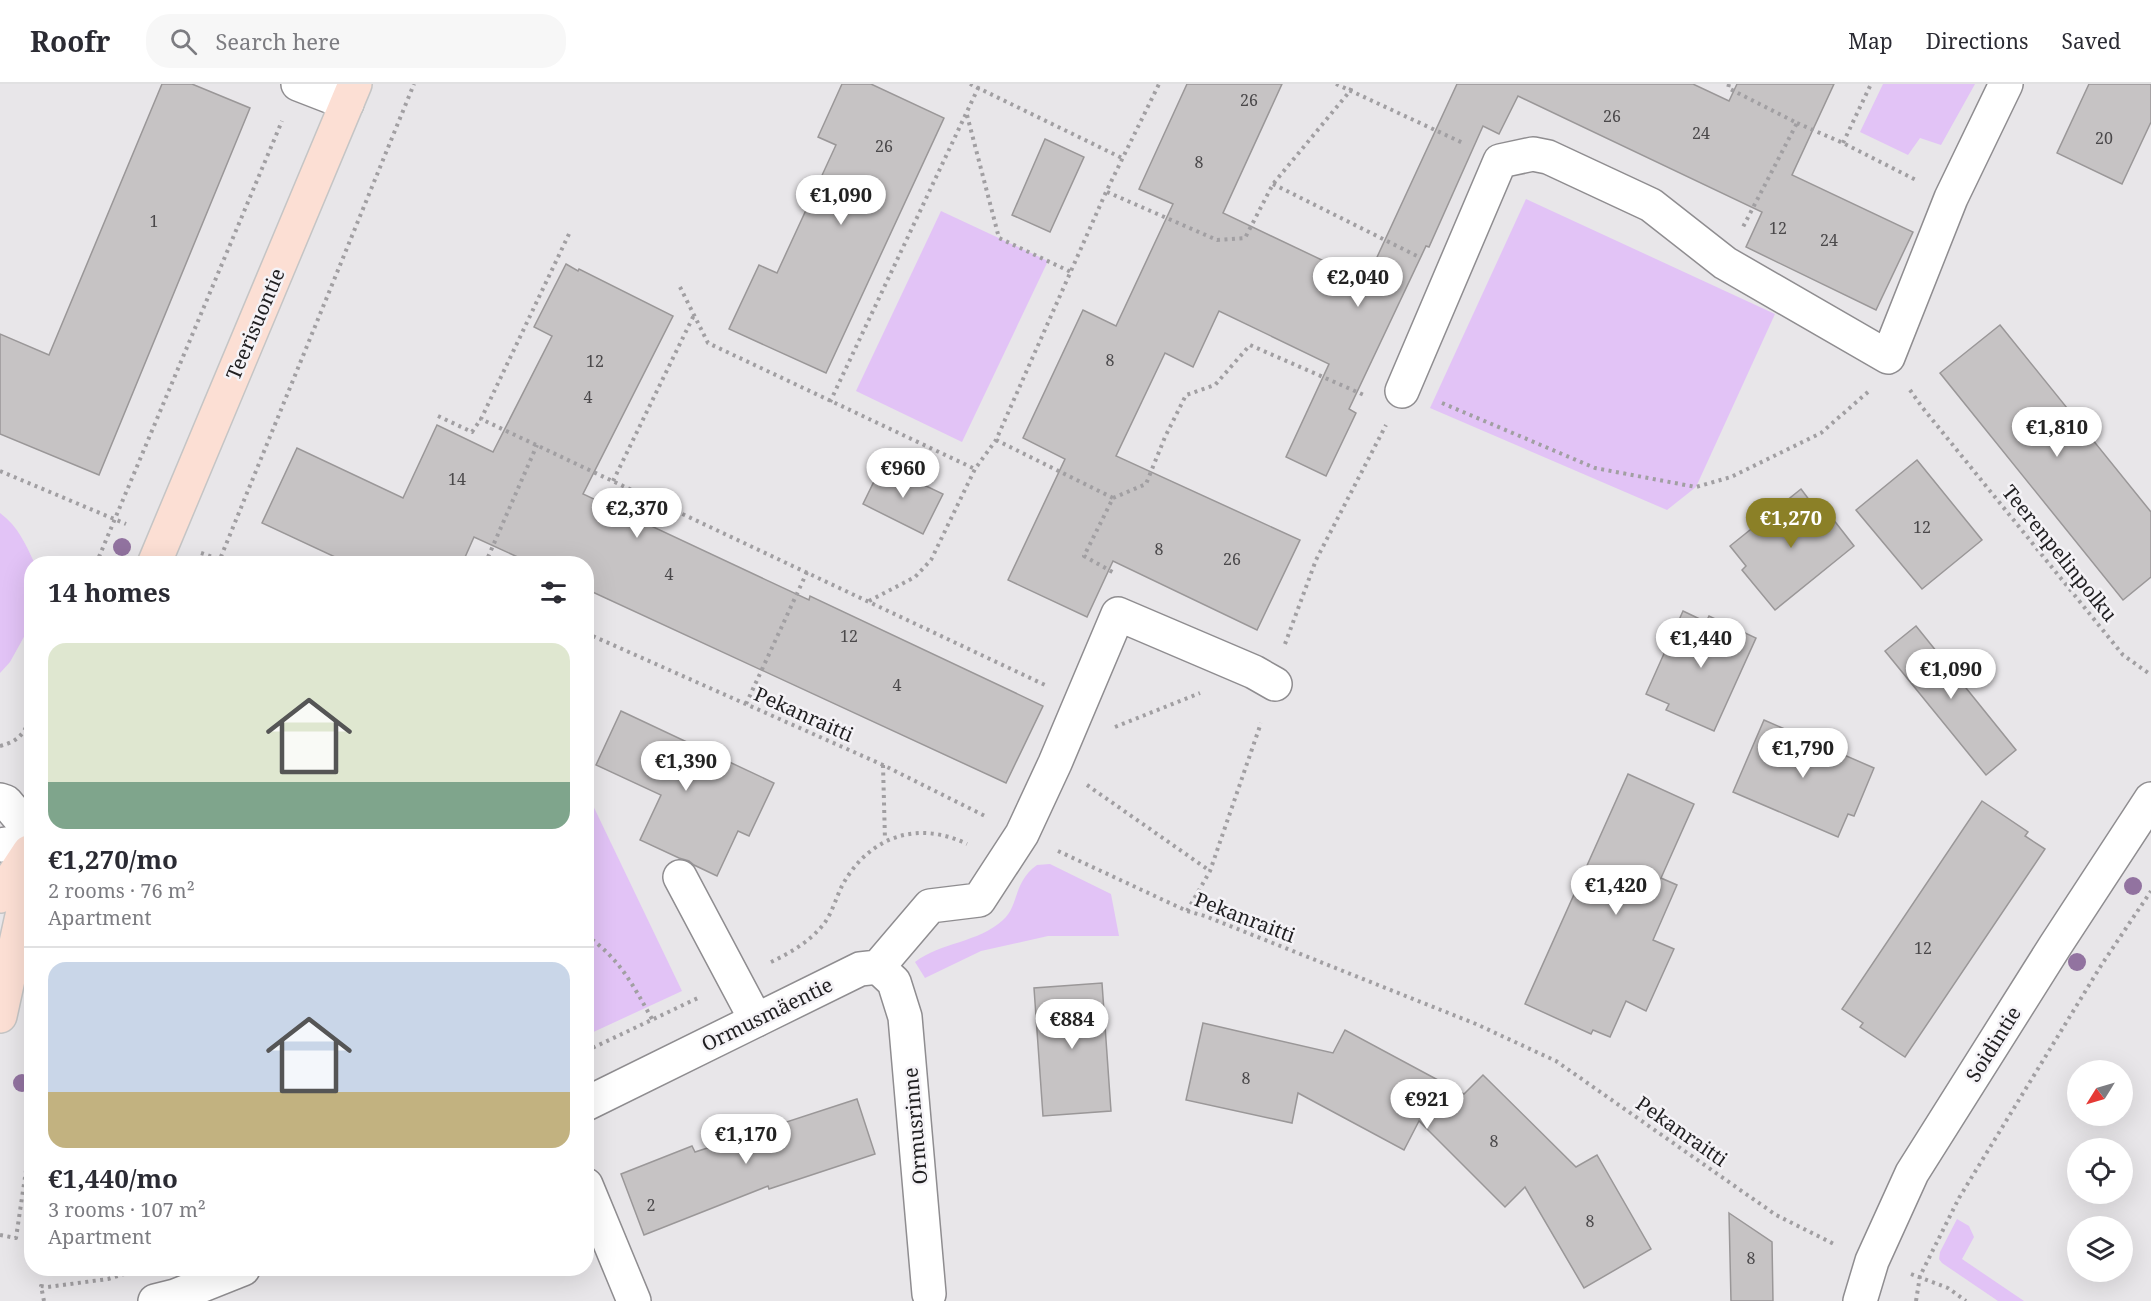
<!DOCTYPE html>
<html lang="en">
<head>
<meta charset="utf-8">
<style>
	:root { --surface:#fff; --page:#f7f7f7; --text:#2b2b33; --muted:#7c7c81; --line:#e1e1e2; --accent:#8b8027 }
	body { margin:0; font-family:"Noto Serif",serif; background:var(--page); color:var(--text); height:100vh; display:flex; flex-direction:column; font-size:22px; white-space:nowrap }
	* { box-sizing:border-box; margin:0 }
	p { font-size:20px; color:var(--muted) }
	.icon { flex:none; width:33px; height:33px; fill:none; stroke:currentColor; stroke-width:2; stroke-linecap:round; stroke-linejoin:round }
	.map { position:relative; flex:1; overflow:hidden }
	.details { position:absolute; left:24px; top:472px; width:570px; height:720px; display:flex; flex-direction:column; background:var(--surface); border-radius:24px; box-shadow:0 6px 24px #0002 }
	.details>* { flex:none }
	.needle { width:39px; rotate:233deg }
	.controls { position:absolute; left:2067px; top:976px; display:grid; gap:12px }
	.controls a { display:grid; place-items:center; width:66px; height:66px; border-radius:50%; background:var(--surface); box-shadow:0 6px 24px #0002; font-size:30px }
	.price { position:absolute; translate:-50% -51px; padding:0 14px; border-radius:21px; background:#fff; color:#222; font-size:20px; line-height:39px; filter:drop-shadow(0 2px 3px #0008) }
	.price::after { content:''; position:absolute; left:50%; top:36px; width:18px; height:14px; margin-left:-9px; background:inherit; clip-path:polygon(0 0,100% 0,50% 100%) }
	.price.current { background:var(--accent); color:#fff }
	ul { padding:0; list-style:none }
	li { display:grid; align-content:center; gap:12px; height:318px; padding:0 24px }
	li+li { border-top:2px solid var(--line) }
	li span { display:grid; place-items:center; height:186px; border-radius:18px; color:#555 }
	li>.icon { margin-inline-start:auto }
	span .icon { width:108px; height:108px; fill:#fffc; stroke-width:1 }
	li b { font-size:26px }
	h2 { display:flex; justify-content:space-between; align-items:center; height:72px; padding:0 24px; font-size:26px }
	header { display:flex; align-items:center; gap:36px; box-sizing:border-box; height:84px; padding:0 30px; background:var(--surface); border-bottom:2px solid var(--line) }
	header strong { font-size:28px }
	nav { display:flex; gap:33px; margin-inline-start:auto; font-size:21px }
	.search { width:420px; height:54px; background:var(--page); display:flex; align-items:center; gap:15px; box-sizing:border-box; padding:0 21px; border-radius:24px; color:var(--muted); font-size:22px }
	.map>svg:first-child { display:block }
</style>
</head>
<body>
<header>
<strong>Roofr</strong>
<div class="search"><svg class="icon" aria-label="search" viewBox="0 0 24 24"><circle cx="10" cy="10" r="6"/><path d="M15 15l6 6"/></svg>Search here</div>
<nav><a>Map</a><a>Directions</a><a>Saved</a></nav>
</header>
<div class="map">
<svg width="2151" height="1217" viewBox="0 0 2151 1217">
	<rect width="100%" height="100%" fill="#e8e6e9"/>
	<g fill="#e2c3f6">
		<path d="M 1883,0 L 1975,0 L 1941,61 L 1920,54 L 1908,71 L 1860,48 Z"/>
		<path d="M 1526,115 L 1775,230 L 1696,403 L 1667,426 L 1430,324 Z"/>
		<path d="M 941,127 L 1048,177 L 962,358 L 856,307 Z"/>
		<path d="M 0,429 C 18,442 26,461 35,480 L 32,480 L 30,542 L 10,578 L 0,589 Z"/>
		<path d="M 587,709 L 682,907 L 587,951 L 586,709 Z"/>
		<path d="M 1050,780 L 1111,810 L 1119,852 L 1048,852 L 981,867 L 925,894 L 915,878 C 941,858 978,859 1003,836 C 1019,822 1013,798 1037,781 Z"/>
		<path d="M 1957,1135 L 1969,1142 L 1974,1153 L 1962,1175 L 2024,1217 L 1998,1217 L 1942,1179 L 1939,1175 L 1940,1168 Z"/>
	</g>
	<g fill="#c6c3c4" stroke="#9a9798" stroke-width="1.5">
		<path d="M 162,0 L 192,0 L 250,24 L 99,391 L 0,350 L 0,250 L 49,271 Z"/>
		<path d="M 842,0 L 871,0 L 944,34 L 826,289 L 729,245 L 759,181 L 777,189 L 836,61 L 818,53 Z"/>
		<path d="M 1187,0 L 1282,0 L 1223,129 L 1366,197 L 1457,0 L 1693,0 L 1729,17 L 1737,0 L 1834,0 L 1792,91 L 1913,148 L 1876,226 L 1746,163 L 1762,128 L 1518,12 L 1499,50 L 1483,42 L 1429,163 L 1426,162 L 1349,325 L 1356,329 L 1326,392 L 1286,373 L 1329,280 L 1219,227 L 1193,283 L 1165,269 L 1116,372 L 1300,456 L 1257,546 L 1113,477 L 1087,533 L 1008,496 L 1065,375 L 1023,354 L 1083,226 L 1116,242 L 1173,120 L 1139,105 Z"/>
		<path d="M 2089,0 L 2151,0 L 2151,38 L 2122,100 L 2057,69 Z"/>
		<path d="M 1045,55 L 1084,73 L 1050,148 L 1012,131 Z"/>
		<path d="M 566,180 L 578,187 L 579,185 L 673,232 L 583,410 L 809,516 L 810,512 L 1043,622 L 1006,699 L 586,505 L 586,480 L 533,480 L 474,453 L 462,480 L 350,480 L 262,439 L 297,364 L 403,414 L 437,341 L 493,368 L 552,252 L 534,243 Z"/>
		<path d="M 2000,241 L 2151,428 L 2151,493 L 2123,516 L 1940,289 Z"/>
		<path d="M 1917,376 L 1982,456 L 1922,505 L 1856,426 Z"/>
		<path d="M 882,381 L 943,410 L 923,450 L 863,420 Z"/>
		<path d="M 1801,405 L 1816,425 L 1822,421 L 1854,462 L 1775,526 L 1742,486 L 1746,482 L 1730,462 Z"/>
		<path d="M 1683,527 L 1706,538 L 1709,532 L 1756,554 L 1714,647 L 1666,626 L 1669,620 L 1646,610 Z"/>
		<path d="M 1916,542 L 2016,666 L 1986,691 L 1885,567 Z"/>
		<path d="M 621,627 L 774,699 L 749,752 L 738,747 L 717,792 L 694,781 L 689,777 L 679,774 L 640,756 L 661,711 L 596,681 Z"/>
		<path d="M 1764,636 L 1874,684 L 1854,732 L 1848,730 L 1838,753 L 1733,708 Z"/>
		<path d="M 1628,690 L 1694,720 L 1661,794 L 1677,801 L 1653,856 L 1674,865 L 1646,927 L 1626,917 L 1610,953 L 1593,946 L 1591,950 L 1525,920 Z"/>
		<path d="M 1982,717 L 2028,748 L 2025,752 L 2045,765 L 1905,973 L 1860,943 L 1863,939 L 1842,925 Z"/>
		<path d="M 1102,899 L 1111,1027 L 1043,1032 L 1034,904 Z"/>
		<path d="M 1203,939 L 1333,969 L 1345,946 L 1464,1010 L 1483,991 L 1576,1083 L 1597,1071 L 1651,1165 L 1584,1204 L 1525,1103 L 1505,1123 L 1419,1037 L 1404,1066 L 1298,1009 L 1292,1039 L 1186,1016 Z"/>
		<path d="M 857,1015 L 875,1070 L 769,1105 L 768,1102 L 644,1151 L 621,1090 L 692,1062 L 695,1068 Z"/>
		<path d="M 1729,1129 L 1772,1158 L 1773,1217 L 1731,1217 Z"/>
	</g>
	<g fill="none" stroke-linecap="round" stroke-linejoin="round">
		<g stroke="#8f8d90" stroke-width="36">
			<g id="minor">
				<path d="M 298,0 L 347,19"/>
				<path d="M 1402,307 L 1500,77 L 1533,70 L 1548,73 L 1651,121 L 1725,179 L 1888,273 L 1951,114 L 2006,0"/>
				<path d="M 0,716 L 6,718 L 32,749"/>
				<path d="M 0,761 L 32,756"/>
				<path d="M 680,793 L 756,936"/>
				<path d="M 878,883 L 894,898 L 905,933 L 929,1210"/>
				<path d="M 586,1020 L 860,885 L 878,883 L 930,822 L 979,816 L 1022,750 L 1055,679 L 1118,530 L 1254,588 L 1275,600"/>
				<path d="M 586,1101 L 634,1217"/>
				<path d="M 155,1217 L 175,1212 L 243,1185"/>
				<path d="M 1860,1217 L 1872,1177 L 1912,1089 L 2055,862 L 2151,715"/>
			</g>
		</g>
		<g stroke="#c5c5c5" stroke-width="36">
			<g id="major">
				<path d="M 154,480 L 355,0"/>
				<path d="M 0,812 L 29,768"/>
				<path d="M 0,932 L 32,786"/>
			</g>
		</g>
		<g stroke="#a19fa2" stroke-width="4" stroke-dasharray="3 4.5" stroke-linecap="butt">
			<path d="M 970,0 L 1124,75"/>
			<path d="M 1336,0 L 1463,59"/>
			<path d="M 1729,0 L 1728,4 L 1797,39 L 1743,143"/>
			<path d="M 967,31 L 999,154 L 1071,188"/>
			<path d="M 1797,39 L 1843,59 L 1916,96"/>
			<path d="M 1843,59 L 1871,0"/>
			<path d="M 1273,100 L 1417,172"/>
			<path d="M 1107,108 L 1217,156 L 1245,154 L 1273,100 L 1350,7 L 1353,0"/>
			<path d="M 569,150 L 481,335 L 1045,601"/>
			<path d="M 680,203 L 708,259 L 975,385"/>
			<path d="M 1910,306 L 1922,323 L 2123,571 L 2151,591"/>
			<path d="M 830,318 L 980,0"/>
			<path d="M 1442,319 L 1595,384 L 1696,403 L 1731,393 L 1821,349 L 1869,307"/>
			<path d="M 438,332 L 472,348 L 481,335"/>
			<path d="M 996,356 L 1113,414 L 1084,472 L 1116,490"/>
			<path d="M 0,387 L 126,440"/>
			<path d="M 613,397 L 694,231"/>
			<path d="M 1113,414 L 1146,400 L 1165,353 L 1186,311 L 1215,301 L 1250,261 L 1364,311"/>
			<path d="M 201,469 L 234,480"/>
			<path d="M 96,480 L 282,37"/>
			<path d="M 218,480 L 414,0"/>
			<path d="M 485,480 L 537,361"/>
			<path d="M 869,517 L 915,493 L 931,476 L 975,385 L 996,356 L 1106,108 L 1159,0"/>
			<path d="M 586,549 L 883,681 L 987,733"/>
			<path d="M 1285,560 L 1316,476 L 1386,341"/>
			<path d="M 746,620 L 807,488"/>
			<path d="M 1115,643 L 1200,609"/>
			<path d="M 0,662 C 20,657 24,649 32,631"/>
			<path d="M 883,681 L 885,756"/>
			<path d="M 1087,701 L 1210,787"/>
			<path d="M 1058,767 L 1187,827 L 1205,832 L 1476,940 L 1556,977 L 1776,1131 L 1834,1160"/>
			<path d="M 1187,827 L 1210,787 L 1261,639"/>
			<path d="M 586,851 C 620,875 633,901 652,935"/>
			<path d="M 771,878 C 790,869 809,858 823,841 C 832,830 836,813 843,800 C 870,752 918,736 967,760"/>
			<path d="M 586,967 L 700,913"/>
			<path d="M 0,1151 L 16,1154 L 32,1046"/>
			<path d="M 1911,1190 L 1948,1204 L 1966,1217"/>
			<path d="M 44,1217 L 41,1202 L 48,1203 L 108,1195 L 124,1190"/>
			<path d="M 1916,1217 L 1920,1192 L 1959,1114 L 2102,880 L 2151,807"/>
		</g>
		<use href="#minor" stroke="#fff" stroke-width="33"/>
		<use href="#major" stroke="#fcdfd4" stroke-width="33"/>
	</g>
	<g fill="#9273a0">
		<circle cx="122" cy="463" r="9"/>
		<circle cx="2133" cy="802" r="9"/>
		<circle cx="2077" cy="878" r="9"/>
		<circle cx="22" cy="999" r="9"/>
	</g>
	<g text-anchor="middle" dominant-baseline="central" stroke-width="5" stroke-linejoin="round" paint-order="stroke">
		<g font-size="16" fill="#4a484a">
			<text x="1249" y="16">26</text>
			<text x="1612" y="32">26</text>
			<text x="1701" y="49">24</text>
			<text x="2104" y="54">20</text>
			<text x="884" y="62">26</text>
			<text x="1199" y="78">8</text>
			<text x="154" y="137">1</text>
			<text x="1778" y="144">12</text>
			<text x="1829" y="156">24</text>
			<text x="1110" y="276">8</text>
			<text x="595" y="277">12</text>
			<text x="588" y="313">4</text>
			<text x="457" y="395">14</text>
			<text x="1922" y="443">12</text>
			<text x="1159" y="465">8</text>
			<text x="1232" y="475">26</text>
			<text x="669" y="490">4</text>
			<text x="849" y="552">12</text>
			<text x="897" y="601">4</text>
			<text x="1923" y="864">12</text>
			<text x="1246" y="994">8</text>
			<text x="1494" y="1057">8</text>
			<text x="651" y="1121">2</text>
			<text x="1590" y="1137">8</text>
			<text x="1751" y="1174">8</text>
		</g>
		<g font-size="20" fill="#201f21" stroke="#f5f3f7">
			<text transform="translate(255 240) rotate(-67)">Teerisuontie</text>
			<text transform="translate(2060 469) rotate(51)">Teerenpelinpolku</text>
			<text transform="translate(804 630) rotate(24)">Pekanraitti</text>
			<text transform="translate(1245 833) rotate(21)">Pekanraitti</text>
			<text transform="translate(767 930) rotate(-26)">Ormusmäentie</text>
			<text transform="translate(1993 960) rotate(-58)">Soidintie</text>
			<text transform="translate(915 1042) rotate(-95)">Ormusrinne</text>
			<text transform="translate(1682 1047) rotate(35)">Pekanraitti</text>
		</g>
	</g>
</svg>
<div class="controls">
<a><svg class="needle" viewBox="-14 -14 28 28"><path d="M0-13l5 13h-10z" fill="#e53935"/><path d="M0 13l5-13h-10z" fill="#7c7c81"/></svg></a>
<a><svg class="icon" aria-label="locate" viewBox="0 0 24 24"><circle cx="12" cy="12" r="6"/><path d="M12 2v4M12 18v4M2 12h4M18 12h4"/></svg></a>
<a><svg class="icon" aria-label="layers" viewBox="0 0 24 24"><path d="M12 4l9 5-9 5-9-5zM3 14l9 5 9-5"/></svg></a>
</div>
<b class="price" style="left:841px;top:142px">€1,090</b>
<b class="price" style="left:1358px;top:224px">€2,040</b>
<b class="price" style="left:2057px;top:374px">€1,810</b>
<b class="price" style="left:903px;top:415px">€960</b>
<b class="price" style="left:637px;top:455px">€2,370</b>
<b class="price current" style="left:1791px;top:465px">€1,270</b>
<b class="price" style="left:1701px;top:585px">€1,440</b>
<b class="price" style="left:1951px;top:616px">€1,090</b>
<b class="price" style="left:1803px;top:695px">€1,790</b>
<b class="price" style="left:686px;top:708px">€1,390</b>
<b class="price" style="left:1616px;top:832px">€1,420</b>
<b class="price" style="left:1072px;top:966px">€884</b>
<b class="price" style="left:1427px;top:1046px">€921</b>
<b class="price" style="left:746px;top:1081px">€1,170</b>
<section class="details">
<h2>14 homes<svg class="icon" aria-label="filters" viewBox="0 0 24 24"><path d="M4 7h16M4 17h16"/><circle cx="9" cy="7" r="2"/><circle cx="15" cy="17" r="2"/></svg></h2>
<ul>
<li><span style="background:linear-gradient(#dfe7d0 75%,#7fa58c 0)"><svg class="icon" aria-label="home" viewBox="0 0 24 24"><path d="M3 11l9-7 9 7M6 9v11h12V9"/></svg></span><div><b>€1,270/mo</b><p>2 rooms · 76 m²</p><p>Apartment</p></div></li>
<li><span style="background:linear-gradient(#c9d6e8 70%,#c2b280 0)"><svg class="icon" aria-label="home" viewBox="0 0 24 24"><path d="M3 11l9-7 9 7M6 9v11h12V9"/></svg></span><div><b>€1,440/mo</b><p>3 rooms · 107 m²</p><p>Apartment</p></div></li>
</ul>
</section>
</div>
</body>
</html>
